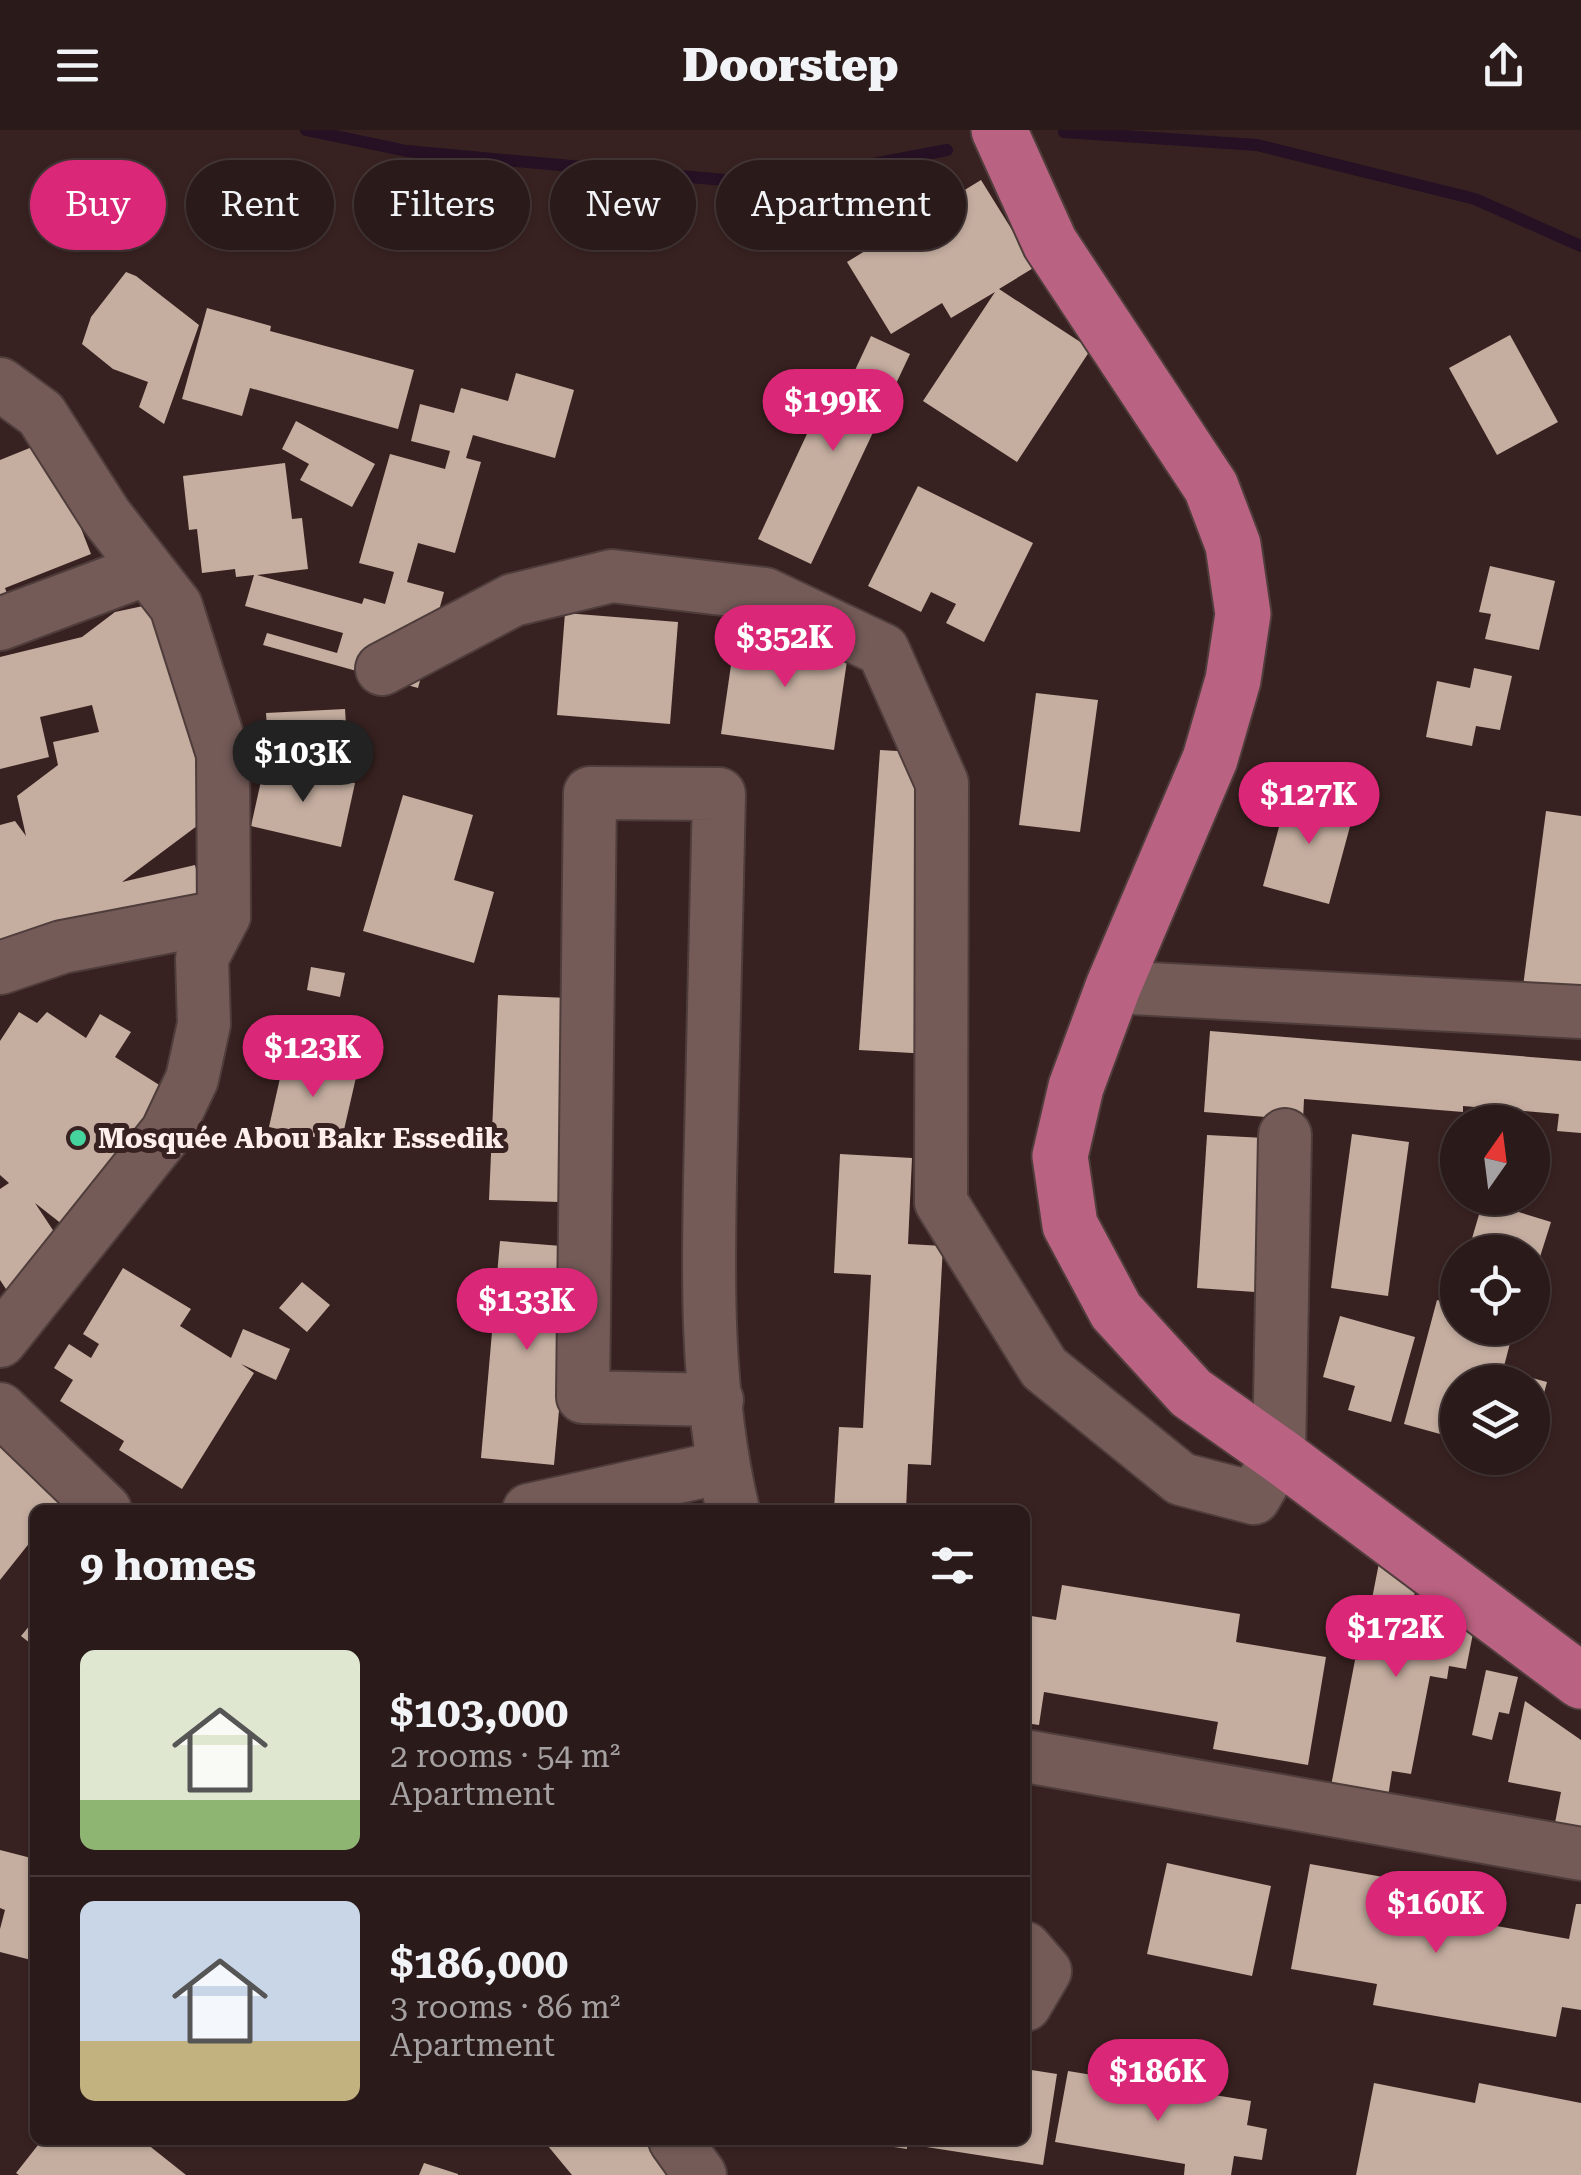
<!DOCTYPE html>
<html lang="en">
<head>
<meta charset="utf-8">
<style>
	:root { --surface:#2a1a19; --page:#322322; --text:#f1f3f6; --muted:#a5a1a2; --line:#463838; --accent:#db2777 }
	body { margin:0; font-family:"Roboto Serif",serif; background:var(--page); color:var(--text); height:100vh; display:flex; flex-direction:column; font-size:38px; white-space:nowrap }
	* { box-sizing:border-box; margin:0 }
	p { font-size:32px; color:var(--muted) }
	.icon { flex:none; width:55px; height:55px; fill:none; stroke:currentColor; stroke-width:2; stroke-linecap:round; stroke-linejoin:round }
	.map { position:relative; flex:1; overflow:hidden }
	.details { position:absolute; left:30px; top:1375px; width:1000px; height:640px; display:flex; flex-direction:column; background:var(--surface); border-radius:15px; box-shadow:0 2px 8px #0004,0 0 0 2px var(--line) }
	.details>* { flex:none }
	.guide { position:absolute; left:30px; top:30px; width:1000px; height:90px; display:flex; gap:20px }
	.needle { width:65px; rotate:14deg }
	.fabs { position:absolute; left:1440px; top:975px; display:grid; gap:20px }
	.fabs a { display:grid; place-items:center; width:110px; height:110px; border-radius:50%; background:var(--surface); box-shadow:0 2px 8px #0004,0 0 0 2px var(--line); font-size:50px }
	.price { position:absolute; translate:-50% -85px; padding:0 22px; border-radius:35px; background:var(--accent); color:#fff; font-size:32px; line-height:65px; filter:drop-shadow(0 2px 5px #0008) }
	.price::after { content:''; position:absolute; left:50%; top:60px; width:30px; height:22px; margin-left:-15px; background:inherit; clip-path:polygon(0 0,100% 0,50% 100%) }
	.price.current { background:#222; color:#fff }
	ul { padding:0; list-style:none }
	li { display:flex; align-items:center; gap:30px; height:250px; padding:0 50px }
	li+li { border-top:2px solid var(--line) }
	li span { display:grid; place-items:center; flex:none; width:280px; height:200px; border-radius:15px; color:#555 }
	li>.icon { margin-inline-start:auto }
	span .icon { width:120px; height:120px; fill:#fffc; stroke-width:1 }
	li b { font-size:42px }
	h2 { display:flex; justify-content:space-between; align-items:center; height:120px; padding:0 50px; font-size:42px }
	.chip { padding:0 35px; border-radius:45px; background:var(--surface); box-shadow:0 2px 8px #0004,0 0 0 2px var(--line); font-size:35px; line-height:90px }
	.chip.current { background:var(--accent); color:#fff }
	header { display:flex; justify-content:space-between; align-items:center; height:130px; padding:0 50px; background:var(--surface); font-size:45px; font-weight:800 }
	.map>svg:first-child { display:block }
</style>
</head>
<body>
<header><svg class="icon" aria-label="menu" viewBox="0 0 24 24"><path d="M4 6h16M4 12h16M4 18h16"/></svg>Doorstep<svg class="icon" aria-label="share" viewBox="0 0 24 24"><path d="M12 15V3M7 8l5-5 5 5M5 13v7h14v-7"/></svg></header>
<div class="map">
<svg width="1581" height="2045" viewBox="0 0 1581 2045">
	<rect width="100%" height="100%" fill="#382221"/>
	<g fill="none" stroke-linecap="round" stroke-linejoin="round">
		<g stroke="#251024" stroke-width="12">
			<path d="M 306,0 L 407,21 L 768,54 L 947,20"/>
			<path d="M 1064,2 L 1257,15 L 1475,69 L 1581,116"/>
		</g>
	</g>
	<g fill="#c5aea0">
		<path d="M 981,50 L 1035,137 L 999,159 L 1091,219 L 1017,332 L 923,271 L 995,162 L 951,188 L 942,173 L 891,204 L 847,132 Z"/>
		<path d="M 126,142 L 136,146 L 199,195 L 164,294 L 139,277 L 148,252 L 113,239 L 82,214 L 91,187 Z"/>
		<path d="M 207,178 L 271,196 L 270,201 L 414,240 L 398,299 L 250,258 L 242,286 L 182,269 Z"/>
		<path d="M 1510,205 L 1558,292 L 1497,325 L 1449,238 Z"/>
		<path d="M 871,206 L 910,224 L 811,434 L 758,409 L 827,261 L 842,268 Z"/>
		<path d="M 516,243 L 574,260 L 555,328 L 473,305 L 466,328 L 481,332 L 455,423 L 418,413 L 407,452 L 444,462 L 418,558 L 263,515 L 267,503 L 337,523 L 343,503 L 245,476 L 254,445 L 236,447 L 235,439 L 202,443 L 197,399 L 189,400 L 183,346 L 285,333 L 292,389 L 302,388 L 308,439 L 257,445 L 362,474 L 364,468 L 385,474 L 394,442 L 359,433 L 390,324 L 445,339 L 450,321 L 411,311 L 420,274 L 454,283 L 461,258 L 508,271 Z"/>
		<path d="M 296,291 L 375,334 L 352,377 L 300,350 L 309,334 L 282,319 Z"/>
		<path d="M 47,311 L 91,424 L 5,458 L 13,481 L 0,486 L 0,330 Z"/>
		<path d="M 918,356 L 1033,413 L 984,512 L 946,493 L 956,474 L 931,462 L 921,482 L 868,456 Z"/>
		<path d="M 1490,436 L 1555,451 L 1539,520 L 1485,509 L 1491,484 L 1479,482 Z"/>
		<path d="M 162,472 L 213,684 L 122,752 L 195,735 L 204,770 L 0,818 L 0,695 L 15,691 L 26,706 L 17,666 L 58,635 L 53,612 L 99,602 L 92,575 L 40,587 L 49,627 L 0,639 L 0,527 L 82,507 L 115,482 Z"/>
		<path d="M 565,483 L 678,492 L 670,594 L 557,585 Z"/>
		<path d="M 736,501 L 849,517 L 834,620 L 721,604 Z"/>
		<path d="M 1474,538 L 1512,546 L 1500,600 L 1476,596 L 1472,616 L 1426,607 L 1437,551 L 1470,558 Z"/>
		<path d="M 1036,563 L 1098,570 L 1080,702 L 1019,695 Z"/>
		<path d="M 345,579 L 348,626 L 269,630 L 266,583 Z"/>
		<path d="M 880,620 L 949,624 L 930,924 L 859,920 Z"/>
		<path d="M 265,633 L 355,653 L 341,717 L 251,696 Z"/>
		<path d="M 1289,660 L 1355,678 L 1329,774 L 1263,756 Z"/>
		<path d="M 403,665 L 473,685 L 454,750 L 494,762 L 474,833 L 363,801 Z"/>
		<path d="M 1546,681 L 1581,686 L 1581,871 L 1522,864 Z"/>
		<path d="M 311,837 L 345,843 L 340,867 L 307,860 Z"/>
		<path d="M 498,865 L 569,868 L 560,1072 L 489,1070 Z"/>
		<path d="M 19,882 L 37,893 L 47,882 L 86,908 L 100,884 L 131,902 L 115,927 L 183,970 L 81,1109 L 35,1073 L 72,1129 L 12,1168 L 0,1150 L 0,1059 L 9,1053 L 0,1045 L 0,911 Z"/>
		<path d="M 1210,901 L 1581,931 L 1581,1003 L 1557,1001 L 1559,984 L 1463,976 L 1463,982 L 1304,969 L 1303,990 L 1204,982 Z"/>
		<path d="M 285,926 L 357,943 L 341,1013 L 269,997 Z"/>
		<path d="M 1352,1004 L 1409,1012 L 1388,1166 L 1331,1158 Z"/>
		<path d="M 1207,1005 L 1265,1008 L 1255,1162 L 1197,1158 Z"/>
		<path d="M 840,1024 L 912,1028 L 908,1114 L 943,1116 L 931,1335 L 908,1334 L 906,1380 L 834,1380 L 839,1297 L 863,1298 L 871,1145 L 834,1143 Z"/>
		<path d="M 1483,1071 L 1551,1092 L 1533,1149 L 1532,1122 L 1468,1122 Z"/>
		<path d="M 500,1111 L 574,1117 L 554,1335 L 481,1328 Z"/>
		<path d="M 123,1138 L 191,1179 L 180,1196 L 231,1228 L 243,1199 L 290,1219 L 276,1250 L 241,1234 L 254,1243 L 182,1359 L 119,1320 L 124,1311 L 60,1271 L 73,1250 L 54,1238 L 69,1214 L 91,1228 L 99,1214 L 83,1204 Z"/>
		<path d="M 302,1152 L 330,1175 L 307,1202 L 279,1178 Z"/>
		<path d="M 1437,1170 L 1458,1175 L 1458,1198 L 1514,1198 L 1503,1240 L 1547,1252 L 1534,1301 L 1532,1252 L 1458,1252 L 1458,1309 L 1404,1294 Z"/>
		<path d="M 1340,1186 L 1415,1207 L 1391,1292 L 1348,1280 L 1355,1256 L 1323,1247 Z"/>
		<path d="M 0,1316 L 82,1380 L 35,1380 L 35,1415 L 31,1411 L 0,1450 Z"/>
		<path d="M 686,1372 L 687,1380 L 640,1380 Z"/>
		<path d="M 1379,1433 L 1419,1440 L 1413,1472 L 1477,1483 L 1466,1539 L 1449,1536 L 1447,1549 L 1430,1546 L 1411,1644 L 1392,1641 L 1388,1667 L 1331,1656 L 1355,1530 L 1360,1530 Z"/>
		<path d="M 1062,1455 L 1240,1484 L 1236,1512 L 1326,1527 L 1308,1635 L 1213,1619 L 1218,1592 L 1044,1562 L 1039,1595 L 1025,1593 L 1025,1485 L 1056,1490 Z"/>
		<path d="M 35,1489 L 35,1517 L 21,1506 Z"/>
		<path d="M 1486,1540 L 1518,1547 L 1509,1584 L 1499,1582 L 1492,1610 L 1472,1605 Z"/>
		<path d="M 1525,1571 L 1581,1610 L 1581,1703 L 1554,1698 L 1561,1662 L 1508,1652 Z"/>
		<path d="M 0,1720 L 35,1729 L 35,1831 L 0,1822 L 0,1799 L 5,1780 L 0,1778 Z"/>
		<path d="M 1167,1733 L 1271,1756 L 1252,1846 L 1147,1824 Z"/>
		<path d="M 1310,1734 L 1400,1750 L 1395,1778 L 1569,1809 L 1576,1774 L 1581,1774 L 1581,1880 L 1562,1877 L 1556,1907 L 1373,1875 L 1377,1854 L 1291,1839 Z"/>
		<path d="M 1025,1939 L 1057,1944 L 1043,2035 L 907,2014 L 907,2019 L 861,2012 L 1025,2010 Z"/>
		<path d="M 1068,1941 L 1251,1971 L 1247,1995 L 1267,1999 L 1262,2030 L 1234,2026 L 1231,2045 L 1184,2045 L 1185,2034 L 1055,2012 Z"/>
		<path d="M 1374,1953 L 1475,1973 L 1479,1953 L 1581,1973 L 1581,2045 L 1356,2045 Z"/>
		<path d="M 42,2010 L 142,2010 L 186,2045 L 19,2045 L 16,2043 Z"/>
		<path d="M 543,2010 L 656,2010 L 685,2045 L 572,2045 Z"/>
		<path d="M 424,2033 L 458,2044 L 458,2045 L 419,2045 Z"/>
	</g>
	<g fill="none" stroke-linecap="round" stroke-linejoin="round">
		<g stroke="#4f3d3c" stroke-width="56">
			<g id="minor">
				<path d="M 0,254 L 41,284 L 106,386 L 176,476 L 223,624 L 224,786 L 202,828 L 204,894 L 192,949 L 167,1002 L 0,1211"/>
				<path d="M 0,494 L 147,439"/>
				<path d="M 382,539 L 513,470 L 612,446 L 765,464 L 883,520 L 942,653 L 941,1072 L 1044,1238 L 1181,1349 L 1254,1368 L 1279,1325 L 1285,1005"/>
				<path d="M 0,838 L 62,817 L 224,786"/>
				<path d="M 1113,857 L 1581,882"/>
				<path d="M 717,1270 L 583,1267 L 590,663 L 719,664 C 716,778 714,893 711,1007 C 708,1131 704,1259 733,1380"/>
				<path d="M 0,1279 L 105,1380"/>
				<path d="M 529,1380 L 723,1337"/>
				<path d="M 1025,1626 L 1581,1724"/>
				<path d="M 1025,1818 L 1045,1841 L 1025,1875"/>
				<path d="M 675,2010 L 700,2045"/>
			</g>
		</g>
		<g stroke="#4f3d3c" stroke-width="59">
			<path id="major" d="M 999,0 L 1050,113 L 1211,357 L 1233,415 L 1243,484 L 1233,550 L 1210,629 L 1113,857 L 1076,957 L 1060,1026 L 1070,1095 L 1116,1181 L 1191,1263 L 1279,1325 L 1581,1551"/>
		</g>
		<use href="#minor" stroke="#745b58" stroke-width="52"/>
		<use href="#major" stroke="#ba6281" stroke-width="55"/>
	</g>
	<circle fill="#46d49e" stroke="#382221" stroke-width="4" cx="78" cy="1008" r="10"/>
	<g text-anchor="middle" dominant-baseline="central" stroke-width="10" stroke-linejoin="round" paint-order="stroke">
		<g font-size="28" font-weight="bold" fill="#feefed" stroke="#382221" text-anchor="start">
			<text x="98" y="1008">Mosquée Abou Bakr Essedik</text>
		</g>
	</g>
</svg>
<div class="fabs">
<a><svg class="needle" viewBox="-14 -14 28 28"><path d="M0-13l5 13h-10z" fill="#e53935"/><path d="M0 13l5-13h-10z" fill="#a5a1a2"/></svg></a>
<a><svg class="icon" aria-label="locate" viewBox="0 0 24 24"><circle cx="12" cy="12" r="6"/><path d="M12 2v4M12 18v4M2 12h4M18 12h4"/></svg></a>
<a><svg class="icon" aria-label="layers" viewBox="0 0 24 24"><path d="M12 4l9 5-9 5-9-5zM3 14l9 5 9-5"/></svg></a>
</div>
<b class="price" style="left:833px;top:324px">$199K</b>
<b class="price" style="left:785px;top:560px">$352K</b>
<b class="price current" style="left:303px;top:675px">$103K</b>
<b class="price" style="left:1309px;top:717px">$127K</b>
<b class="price" style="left:313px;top:970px">$123K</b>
<b class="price" style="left:527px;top:1223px">$133K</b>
<b class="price" style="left:1396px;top:1550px">$172K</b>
<b class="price" style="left:1436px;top:1826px">$160K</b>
<b class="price" style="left:1158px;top:1994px">$186K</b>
<div class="guide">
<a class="chip current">Buy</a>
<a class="chip">Rent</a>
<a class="chip">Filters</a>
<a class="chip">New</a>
<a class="chip">Apartment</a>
</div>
<section class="details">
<h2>9 homes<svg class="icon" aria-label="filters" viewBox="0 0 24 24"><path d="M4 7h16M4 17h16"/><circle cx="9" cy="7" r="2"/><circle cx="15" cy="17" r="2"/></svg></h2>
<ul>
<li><span style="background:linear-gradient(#dfe7d0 75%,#8fb573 0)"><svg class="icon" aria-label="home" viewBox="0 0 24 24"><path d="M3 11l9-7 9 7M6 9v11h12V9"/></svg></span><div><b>$103,000</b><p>2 rooms · 54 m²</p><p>Apartment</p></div></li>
<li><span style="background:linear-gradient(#c9d6e8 70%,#c2b280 0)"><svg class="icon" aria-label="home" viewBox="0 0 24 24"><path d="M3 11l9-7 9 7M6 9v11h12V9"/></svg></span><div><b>$186,000</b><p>3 rooms · 86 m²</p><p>Apartment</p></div></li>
</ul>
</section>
</div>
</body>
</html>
